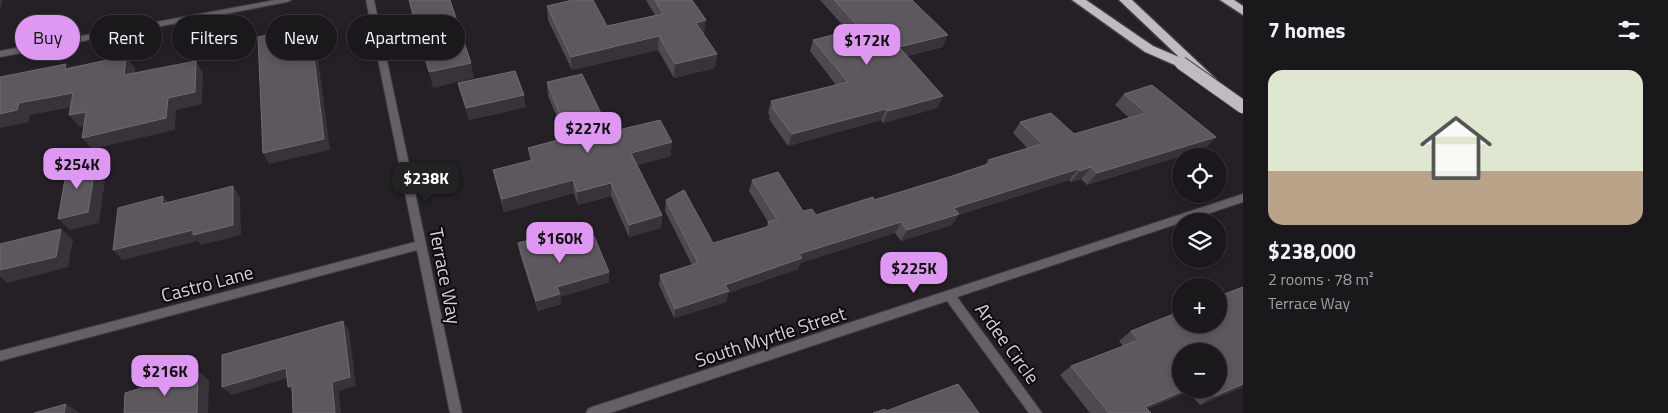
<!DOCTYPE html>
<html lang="en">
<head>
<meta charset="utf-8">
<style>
	:root { --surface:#1b181c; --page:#282529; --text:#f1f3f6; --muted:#a0a0a3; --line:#39373b; --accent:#de98f2 }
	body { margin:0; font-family:"Titillium Web",sans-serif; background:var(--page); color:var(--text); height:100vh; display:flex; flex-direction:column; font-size:19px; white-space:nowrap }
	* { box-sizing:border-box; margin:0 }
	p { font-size:16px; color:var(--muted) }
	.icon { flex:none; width:28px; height:28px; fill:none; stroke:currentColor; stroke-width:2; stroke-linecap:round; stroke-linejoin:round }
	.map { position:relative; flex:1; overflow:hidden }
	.details { display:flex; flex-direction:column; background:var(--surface); width:425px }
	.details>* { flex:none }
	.hud { position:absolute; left:15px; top:15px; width:475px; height:45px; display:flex; gap:10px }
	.tools { position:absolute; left:1172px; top:148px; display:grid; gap:10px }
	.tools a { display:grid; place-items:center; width:55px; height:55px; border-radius:50%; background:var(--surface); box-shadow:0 2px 8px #0003,0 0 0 1px var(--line); font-size:25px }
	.price { position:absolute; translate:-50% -42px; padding:0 11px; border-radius:10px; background:var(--accent); color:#111; font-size:16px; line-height:32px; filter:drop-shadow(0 1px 2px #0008) }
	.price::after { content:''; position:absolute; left:50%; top:30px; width:15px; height:11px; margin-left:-8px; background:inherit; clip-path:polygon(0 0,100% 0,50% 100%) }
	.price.current { background:#222; color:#fff }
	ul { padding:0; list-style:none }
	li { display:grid; align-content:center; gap:10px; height:265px; padding:0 25px }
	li+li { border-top:1px solid var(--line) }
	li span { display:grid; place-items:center; height:155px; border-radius:15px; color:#555 }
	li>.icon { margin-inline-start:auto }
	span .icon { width:90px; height:90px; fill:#fffc; stroke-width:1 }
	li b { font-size:21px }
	h2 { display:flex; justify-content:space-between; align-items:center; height:60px; padding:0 25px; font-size:21px }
	.tag { padding:0 18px; border-radius:22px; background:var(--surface); box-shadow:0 2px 8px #0003,0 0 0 1px var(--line); font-size:18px; line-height:45px }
	.tag.current { background:var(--accent); color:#111 }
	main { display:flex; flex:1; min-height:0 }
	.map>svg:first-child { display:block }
</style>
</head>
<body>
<main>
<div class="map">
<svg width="1243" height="413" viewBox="0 0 1243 413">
	<rect width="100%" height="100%" fill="#242026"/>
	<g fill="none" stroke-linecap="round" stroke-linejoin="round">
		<g stroke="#403c42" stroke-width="2">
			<g id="minor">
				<path d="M 275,0 L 291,0 L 287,2 L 0,57 L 0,51 Z"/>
				<path d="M 1243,194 L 1243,202 L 957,297 L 1042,413 L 1029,413 L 947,301 L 610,413 L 586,413 L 588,409 L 592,407 Z"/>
			</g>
		</g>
		<g stroke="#403c42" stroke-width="2">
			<path id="tertiary" d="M 366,0 L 374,0 L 462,413 L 450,413 L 417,250 L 0,361 L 0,351 L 415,242 Z"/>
		</g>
		<g stroke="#403c42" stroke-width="3">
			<g id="motorway">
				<path d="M 1072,0 L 1086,0 L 1153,46 L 1179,57 L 1119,0 L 1132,0 L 1216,79 L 1215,82 L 1205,82 L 1187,64 L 1181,67 L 1177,66 L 1145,52 Z"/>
				<path d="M 1220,0 L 1234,0 L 1243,6 L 1243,15 Z"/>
			</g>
		</g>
		<use href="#minor" fill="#636164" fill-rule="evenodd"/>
		<use href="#tertiary" fill="#636164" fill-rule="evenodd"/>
		<use href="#motorway" fill="#c0bac2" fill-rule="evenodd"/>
		<g stroke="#403c42" stroke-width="15" stroke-linecap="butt">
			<path id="motorway-bridge" d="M 1181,63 L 1243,107"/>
		</g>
		<use href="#motorway-bridge" stroke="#c0bac2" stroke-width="13"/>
	</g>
	<g fill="#4e494f" fill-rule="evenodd">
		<path d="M 646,0 L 692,0 L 704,34 L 704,35 L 717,54 L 715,68 L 674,78 L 658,50 L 572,70 L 548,20 L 547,6 L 607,26 L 655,15 Z"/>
		<path d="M 820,0 L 912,0 L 943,47 L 907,56 L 943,96 L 937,108 L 883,123 L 881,120 L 788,146 L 769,119 L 770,116 L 768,113 L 771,101 L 836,85 L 810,51 L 813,40 L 848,31 Z"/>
		<path d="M 547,82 L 610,132 L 671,156 L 637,165 L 662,215 L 661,228 L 629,237 L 611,196 L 578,205 L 574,193 L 504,212 L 496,183 L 493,170 L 530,160 L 528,148 L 566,138 L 548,96 Z"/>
		<path d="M 458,83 L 526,107 L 469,120 Z"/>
		<path d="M 1124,94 L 1216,137 L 1204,149 L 1087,185 L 1081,179 L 1071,182 L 1069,180 L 958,215 L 952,225 L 901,241 L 895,233 L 800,263 L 798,269 L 728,293 L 726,302 L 674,318 L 659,285 L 660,275 L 692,265 L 665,211 L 666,200 L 713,243 L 767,227 L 768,222 L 749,191 L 752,180 L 803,211 L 816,215 L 874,200 L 949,177 L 985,165 L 988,160 L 1027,148 L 1013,133 L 1020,122 L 1074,134 L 1129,118 L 1115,105 Z"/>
		<path d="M 518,243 L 549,249 L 609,282 L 560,297 L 561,304 L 538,311 L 520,254 Z"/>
		<path d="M 1243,287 L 1243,387 L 1200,405 L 1188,392 L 1147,409 L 1151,413 L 1090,413 L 1060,375 L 1071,366 L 1123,346 L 1119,341 L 1131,331 ZM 1219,351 L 1219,389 L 1181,389 Z"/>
	</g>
	<g fill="#373339">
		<path d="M 0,0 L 3,0 L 0,10 Z"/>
		<path d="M 309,16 L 314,27 L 330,150 L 269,164 L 263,153 Z"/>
		<path d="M 706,20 L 704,34 L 694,37 L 696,23 Z"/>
		<path d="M 948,35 L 943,47 L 894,59 L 899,47 Z"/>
		<path d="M 659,36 L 658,50 L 572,70 L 571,57 Z"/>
		<path d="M 717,54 L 715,68 L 674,78 L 675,64 Z"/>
		<path d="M 126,56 L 135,68 L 133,87 L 124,75 Z"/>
		<path d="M 196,61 L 203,73 L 202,104 L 176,110 L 175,130 L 92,149 L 82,138 L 168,98 Z"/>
		<path d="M 471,63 L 474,78 L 433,88 L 429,72 Z"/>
		<path d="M 73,93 L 83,105 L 30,115 L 29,122 L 0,128 L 0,114 L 19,103 Z"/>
		<path d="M 524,95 L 526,107 L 469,120 L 466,108 Z"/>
		<path d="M 943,96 L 937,108 L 883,123 L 888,111 Z"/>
		<path d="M 886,109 L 881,120 L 788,146 L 792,134 Z"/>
		<path d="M 86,112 L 96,124 L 79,127 L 69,115 Z"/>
		<path d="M 1216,137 L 1204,149 L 1087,185 L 1097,173 Z"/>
		<path d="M 672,142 L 671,156 L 631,166 L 631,153 Z"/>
		<path d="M 96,162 L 106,173 L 99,223 L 70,230 L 58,219 Z"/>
		<path d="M 1091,167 L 1081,179 L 1071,182 L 1080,171 Z"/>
		<path d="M 1078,169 L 1069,180 L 958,215 L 952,225 L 901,241 L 907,230 L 954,208 Z"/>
		<path d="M 573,180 L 574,193 L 504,212 L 502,199 Z"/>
		<path d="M 611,183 L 611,196 L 578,205 L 577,192 Z"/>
		<path d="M 233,186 L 240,197 L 241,235 L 201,245 L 198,241 L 123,260 L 113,250 Z"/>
		<path d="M 163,196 L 172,207 L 162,204 Z"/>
		<path d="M 662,215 L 661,228 L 629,237 L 629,225 Z"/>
		<path d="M 901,222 L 895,233 L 800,263 L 798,269 L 728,293 L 726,302 L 674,318 L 675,309 L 725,285 L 799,254 Z"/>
		<path d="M 61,229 L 73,240 L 68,267 L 8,283 L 0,277 L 0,270 Z"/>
		<path d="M 609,272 L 609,282 L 560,297 L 561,304 L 538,311 L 536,301 L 557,287 Z"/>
		<path d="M 343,321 L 349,330 L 356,386 L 339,391 L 341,413 L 335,413 L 332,382 Z"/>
		<path d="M 286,368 L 294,376 L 232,395 L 222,387 Z"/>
		<path d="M 198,371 L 209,380 L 208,413 L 197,413 Z"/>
		<path d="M 1243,384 L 1243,387 L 1200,405 L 1215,396 Z"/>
		<path d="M 292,385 L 295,395 L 288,387 Z"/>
		<path d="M 1188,389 L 1193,389 L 1188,392 L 1137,413 L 1145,407 Z"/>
		<path d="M 66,404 L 80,413 L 64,413 Z"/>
	</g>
	<g fill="#5d585e" stroke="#706b70">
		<path d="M 409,0 L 450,0 L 471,63 L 429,72 Z"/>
		<path d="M 573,0 L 593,0 L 607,26 L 663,14 L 655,0 L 692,0 L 706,20 L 696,23 L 717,54 L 675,64 L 659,36 L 571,57 L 547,6 Z"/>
		<path d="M 834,0 L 912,0 L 948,35 L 899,47 L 943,96 L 888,111 L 886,109 L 792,134 L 772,107 L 774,106 L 771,101 L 848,82 L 813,40 L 860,28 Z"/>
		<path d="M 309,16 L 324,139 L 263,153 L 258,37 L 272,34 L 271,23 Z"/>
		<path d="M 126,56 L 124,75 L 196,61 L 195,92 L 168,98 L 166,118 L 82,138 L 86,112 L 69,115 L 73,93 L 19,103 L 17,110 L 0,114 L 0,77 L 66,64 L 65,69 Z"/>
		<path d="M 515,71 L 524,95 L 466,108 L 458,83 Z"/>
		<path d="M 582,74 L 610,132 L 660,120 L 672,142 L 631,153 L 662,215 L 629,225 L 611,183 L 577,192 L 573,180 L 502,199 L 493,170 L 533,160 L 528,148 L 569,137 L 547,82 Z"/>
		<path d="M 1152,85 L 1216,137 L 1097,173 L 1091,167 L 1080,171 L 1078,169 L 954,208 L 959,214 L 907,230 L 901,222 L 799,254 L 802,258 L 725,285 L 729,291 L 675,309 L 660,275 L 698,263 L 666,200 L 684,190 L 713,243 L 770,226 L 768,222 L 777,219 L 752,180 L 778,172 L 803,211 L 812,209 L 816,215 L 873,197 L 874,200 L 949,177 L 991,163 L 988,160 L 1042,144 L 1020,122 L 1051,113 L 1074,134 L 1146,113 L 1124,94 Z"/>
		<path d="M 96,162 L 88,212 L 58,219 L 67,168 Z"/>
		<path d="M 233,186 L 233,225 L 193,235 L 193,230 L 113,250 L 118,208 L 163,196 L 162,204 Z"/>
		<path d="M 61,229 L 56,257 L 0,270 L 0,244 Z"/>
		<path d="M 544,236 L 549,249 L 594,236 L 609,272 L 557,287 L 560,294 L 536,301 L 518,243 Z"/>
		<path d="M 1243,287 L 1243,384 L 1215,396 L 1208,389 L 1219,389 L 1219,351 L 1181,351 L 1181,389 L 1188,389 L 1145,407 L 1151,413 L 1109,413 L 1071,366 L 1139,340 L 1131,331 L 1181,311 L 1181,324 L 1219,324 L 1219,296 Z"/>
		<path d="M 343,321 L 350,377 L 332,382 L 335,413 L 293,413 L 292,385 L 288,387 L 286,368 L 222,387 L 222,355 Z"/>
		<path d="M 198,371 L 197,413 L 124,413 L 125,393 Z"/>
		<path d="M 958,384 L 979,413 L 873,413 L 885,409 L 886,411 Z"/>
		<path d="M 66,404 L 64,413 L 34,413 Z"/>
	</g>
	<g text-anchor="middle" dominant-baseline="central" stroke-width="4" stroke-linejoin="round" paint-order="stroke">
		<g font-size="19" fill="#d5d2d6" stroke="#0c0a0d">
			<text transform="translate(446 276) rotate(79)">Terrace Way</text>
			<text transform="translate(207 283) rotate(-15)">Castro Lane</text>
			<text transform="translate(770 336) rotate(-18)">South Myrtle Street</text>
			<text transform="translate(1008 343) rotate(54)">Ardee Circle</text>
		</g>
	</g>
</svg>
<div class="tools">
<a><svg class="icon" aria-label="locate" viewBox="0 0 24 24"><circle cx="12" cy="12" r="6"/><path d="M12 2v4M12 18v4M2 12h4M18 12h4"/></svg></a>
<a><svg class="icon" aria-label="layers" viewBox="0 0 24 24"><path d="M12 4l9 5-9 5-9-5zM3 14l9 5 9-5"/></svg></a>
<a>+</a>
<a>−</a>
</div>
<b class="price" style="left:867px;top:66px">$172K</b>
<b class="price" style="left:588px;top:154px">$227K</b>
<b class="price" style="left:77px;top:190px">$254K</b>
<b class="price current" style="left:426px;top:204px">$238K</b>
<b class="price" style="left:560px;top:264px">$160K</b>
<b class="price" style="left:914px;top:294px">$225K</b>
<b class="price" style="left:165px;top:397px">$216K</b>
<div class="hud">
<a class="tag current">Buy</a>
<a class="tag">Rent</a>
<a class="tag">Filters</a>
<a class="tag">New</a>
<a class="tag">Apartment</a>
</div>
</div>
<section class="details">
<h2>7 homes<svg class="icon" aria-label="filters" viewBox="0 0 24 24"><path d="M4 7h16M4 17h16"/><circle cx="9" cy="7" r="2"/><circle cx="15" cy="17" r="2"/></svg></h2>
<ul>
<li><span style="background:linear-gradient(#dfe7d0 65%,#b9a48a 0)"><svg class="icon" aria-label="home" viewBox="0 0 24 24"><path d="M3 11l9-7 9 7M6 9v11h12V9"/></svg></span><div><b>$238,000</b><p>2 rooms · 78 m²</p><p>Terrace Way</p></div></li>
</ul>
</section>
</main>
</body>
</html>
